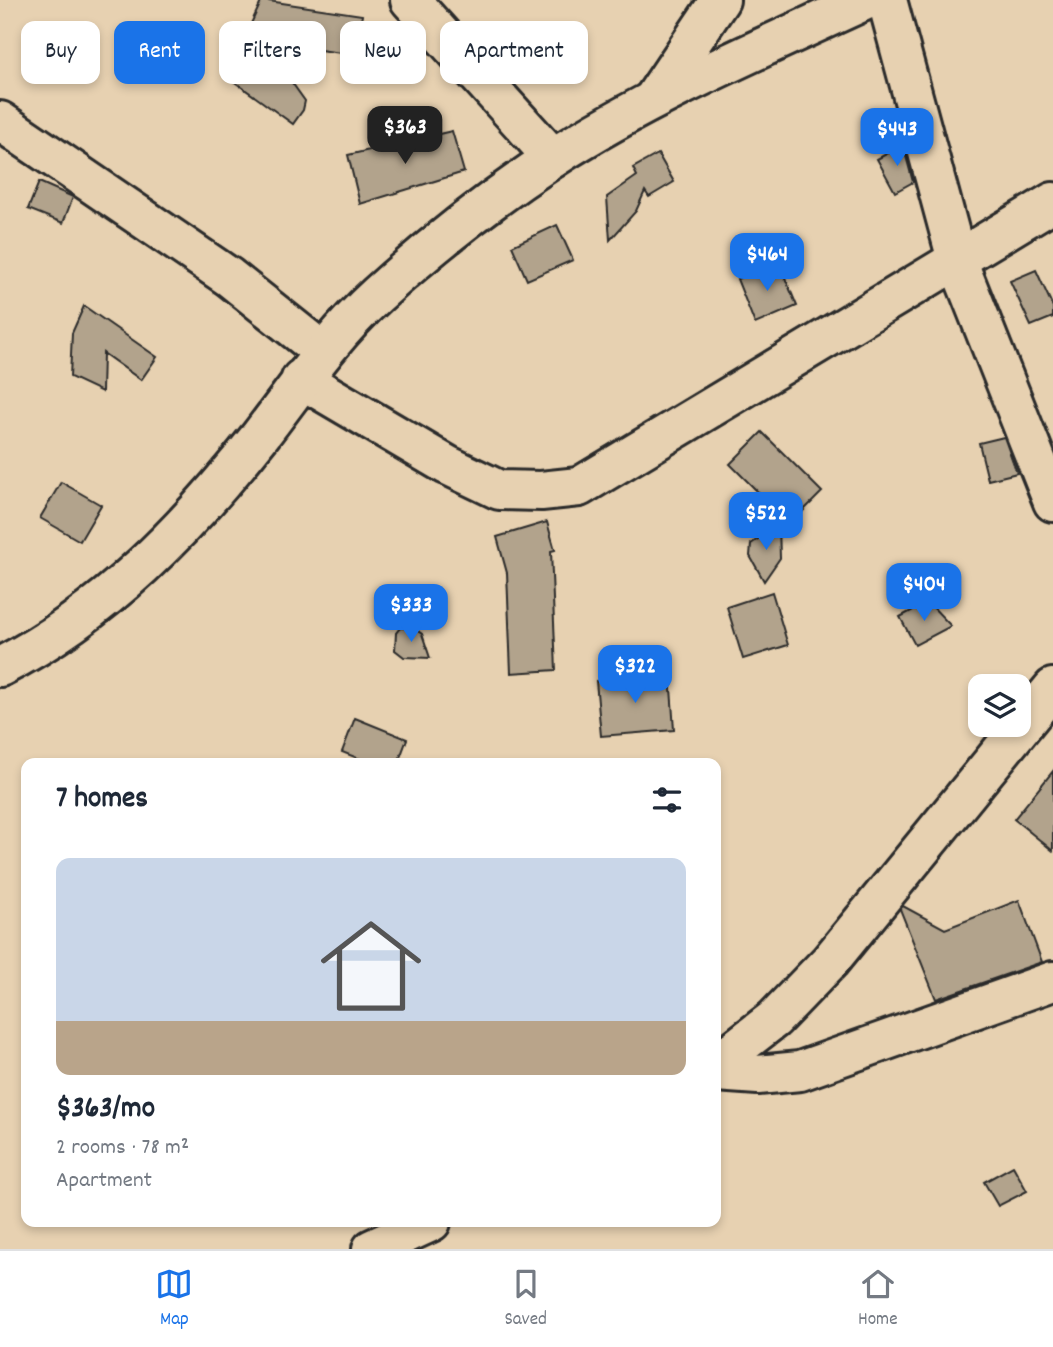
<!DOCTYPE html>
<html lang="en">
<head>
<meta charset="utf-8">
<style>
	:root { --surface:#fff; --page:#f2f2f3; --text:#1f2937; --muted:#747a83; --line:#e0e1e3; --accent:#1a73e8 }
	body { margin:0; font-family:Dekko,sans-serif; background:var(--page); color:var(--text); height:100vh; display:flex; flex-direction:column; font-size:26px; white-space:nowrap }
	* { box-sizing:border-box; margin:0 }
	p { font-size:23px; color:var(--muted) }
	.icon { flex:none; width:38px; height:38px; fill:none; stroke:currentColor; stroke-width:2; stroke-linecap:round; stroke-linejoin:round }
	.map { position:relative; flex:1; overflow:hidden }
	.drawer { position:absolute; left:21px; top:758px; width:700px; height:469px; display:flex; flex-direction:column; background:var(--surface); border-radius:14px; box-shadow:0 4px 10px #0003 }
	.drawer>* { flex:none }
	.top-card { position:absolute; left:21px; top:21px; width:700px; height:63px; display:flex; gap:14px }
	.fabs { position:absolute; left:968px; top:674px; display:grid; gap:14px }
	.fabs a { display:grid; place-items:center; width:63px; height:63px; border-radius:14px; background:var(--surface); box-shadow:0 4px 10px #0003; font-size:35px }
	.price { position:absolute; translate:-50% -60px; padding:0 16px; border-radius:14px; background:var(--accent); color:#fff; font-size:23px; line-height:46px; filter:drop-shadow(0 2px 4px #0008) }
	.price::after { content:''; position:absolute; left:50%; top:42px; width:21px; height:16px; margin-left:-10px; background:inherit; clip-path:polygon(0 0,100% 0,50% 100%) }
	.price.on { background:#222; color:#fff }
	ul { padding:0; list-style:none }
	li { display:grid; align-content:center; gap:14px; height:371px; padding:0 35px }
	li span { display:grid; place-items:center; height:217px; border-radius:14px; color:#555 }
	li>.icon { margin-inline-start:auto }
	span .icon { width:126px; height:126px; fill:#fffc; stroke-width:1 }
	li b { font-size:30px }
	h2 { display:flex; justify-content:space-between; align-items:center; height:84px; padding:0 35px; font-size:30px }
	.pill { padding:0 24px; border-radius:14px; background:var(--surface); box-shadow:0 4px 10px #0003; font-size:24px; line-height:63px }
	.pill.on { background:var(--accent); color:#fff }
	.dock { display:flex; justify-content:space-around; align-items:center; height:98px; border-top:2px solid var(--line); background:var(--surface); font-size:19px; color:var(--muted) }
	.dock a { display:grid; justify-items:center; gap:4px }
	.dock .on { color:var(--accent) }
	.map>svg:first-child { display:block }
</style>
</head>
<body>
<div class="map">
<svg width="1053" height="1249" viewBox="0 0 1053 1249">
	<rect width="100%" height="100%" fill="#e7d1b1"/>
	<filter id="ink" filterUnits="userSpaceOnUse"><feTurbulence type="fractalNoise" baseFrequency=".0143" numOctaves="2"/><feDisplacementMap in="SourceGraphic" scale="14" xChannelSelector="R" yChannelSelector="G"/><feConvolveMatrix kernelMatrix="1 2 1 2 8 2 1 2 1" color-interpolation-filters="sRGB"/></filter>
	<g filter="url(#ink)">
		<g fill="#b2a38c" stroke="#2b2b2b" stroke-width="2">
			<path d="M 262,0 L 362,15 L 356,55 L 263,42 L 305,101 L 303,110 L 293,124 L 225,75 L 257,33 L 248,30 Z"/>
			<path d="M 452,131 L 464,172 L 360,204 L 348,155 Z"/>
			<path d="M 903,145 L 913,182 L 895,192 L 877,159 Z"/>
			<path d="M 658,154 L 674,182 L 649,197 L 645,191 L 636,211 L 610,240 L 607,197 L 637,176 L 633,168 Z"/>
			<path d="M 39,182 L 73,197 L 63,223 L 28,209 Z"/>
			<path d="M 557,225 L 573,260 L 527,280 L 512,246 Z"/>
			<path d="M 778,261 L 797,306 L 755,324 L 737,279 Z"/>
			<path d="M 1036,270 L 1053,307 L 1053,317 L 1031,326 L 1010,281 Z"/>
			<path d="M 84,306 L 157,357 L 141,380 L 103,353 L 102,392 L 70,377 L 72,333 Z"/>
			<path d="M 762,432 L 822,492 L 790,524 L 730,464 Z"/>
			<path d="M 1004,437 L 1017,473 L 988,480 L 979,443 Z"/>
			<path d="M 61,482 L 101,505 L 80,541 L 40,518 Z"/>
			<path d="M 547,522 L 555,550 L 551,551 L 556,670 L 511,673 L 507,573 L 497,537 Z"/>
			<path d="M 779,524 L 780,558 L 764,581 L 750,556 L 751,544 Z"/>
			<path d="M 772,592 L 788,645 L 743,659 L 727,607 Z"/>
			<path d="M 928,602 L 951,626 L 915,645 L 900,617 Z"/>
			<path d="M 412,627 L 422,634 L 430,658 L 404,657 L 395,650 L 396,633 L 400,628 Z"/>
			<path d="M 670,674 L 674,730 L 601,736 L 596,681 Z"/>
			<path d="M 355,718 L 407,739 L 398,763 L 370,763 L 342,752 Z"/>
			<path d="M 1053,771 L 1053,851 L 1014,819 Z"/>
			<path d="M 1019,900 L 1042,962 L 936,999 L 900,909 L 903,906 L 945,929 Z"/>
			<path d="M 1013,1166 L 1027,1191 L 998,1206 L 984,1182 Z"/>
		</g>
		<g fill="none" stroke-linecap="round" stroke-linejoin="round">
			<g stroke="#2b2b2b" stroke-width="44">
				<g id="minor">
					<path d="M 410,0 L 553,158"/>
					<path d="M 887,0 L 957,260 L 1053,502"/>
					<path d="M 654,98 L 720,0"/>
					<path d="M 0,121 L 229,277 L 322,351"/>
					<path d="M 301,379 L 447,465 L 499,490 L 541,491 L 579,487 L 1053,202"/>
					<path d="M 0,667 C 105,614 188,527 260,436 C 298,387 331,337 377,295 C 431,246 492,198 553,158 C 651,95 760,49 866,0"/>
					<path d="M 716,1064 L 774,1019 L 830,961 L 1053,688"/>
					<path d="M 716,1072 L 758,1075 L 800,1071 L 1053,981"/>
					<path d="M 372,1249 L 431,1222"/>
				</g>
			</g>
			<use href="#minor" stroke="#e7d1b1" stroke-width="38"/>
		</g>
	</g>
</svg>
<div class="fabs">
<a><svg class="icon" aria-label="layers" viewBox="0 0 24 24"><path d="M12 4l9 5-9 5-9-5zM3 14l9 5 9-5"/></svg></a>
</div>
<b class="price on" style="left:405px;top:166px">$363</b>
<b class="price" style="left:897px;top:168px">$443</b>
<b class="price" style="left:767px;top:293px">$464</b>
<b class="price" style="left:766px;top:552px">$522</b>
<b class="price" style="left:924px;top:623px">$404</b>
<b class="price" style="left:411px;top:644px">$333</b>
<b class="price" style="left:635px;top:705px">$322</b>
<div class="top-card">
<a class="pill">Buy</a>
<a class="pill on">Rent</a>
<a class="pill">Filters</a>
<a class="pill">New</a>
<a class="pill">Apartment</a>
</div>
<section class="drawer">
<h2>7 homes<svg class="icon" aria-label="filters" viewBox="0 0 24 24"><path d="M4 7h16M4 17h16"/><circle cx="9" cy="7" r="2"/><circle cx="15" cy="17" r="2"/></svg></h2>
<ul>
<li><span style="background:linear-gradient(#c9d6e8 75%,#b9a48a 0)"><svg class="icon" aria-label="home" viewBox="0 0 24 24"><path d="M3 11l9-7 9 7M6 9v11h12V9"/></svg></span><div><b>$363/mo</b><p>2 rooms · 78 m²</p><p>Apartment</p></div></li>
</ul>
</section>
</div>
<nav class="dock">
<a class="on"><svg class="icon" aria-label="map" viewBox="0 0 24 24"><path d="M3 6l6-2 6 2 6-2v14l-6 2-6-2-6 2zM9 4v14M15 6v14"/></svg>Map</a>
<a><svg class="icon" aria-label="saved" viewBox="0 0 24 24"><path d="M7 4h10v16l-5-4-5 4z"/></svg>Saved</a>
<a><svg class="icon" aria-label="home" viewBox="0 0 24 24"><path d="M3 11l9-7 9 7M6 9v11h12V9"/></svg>Home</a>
</nav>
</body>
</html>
